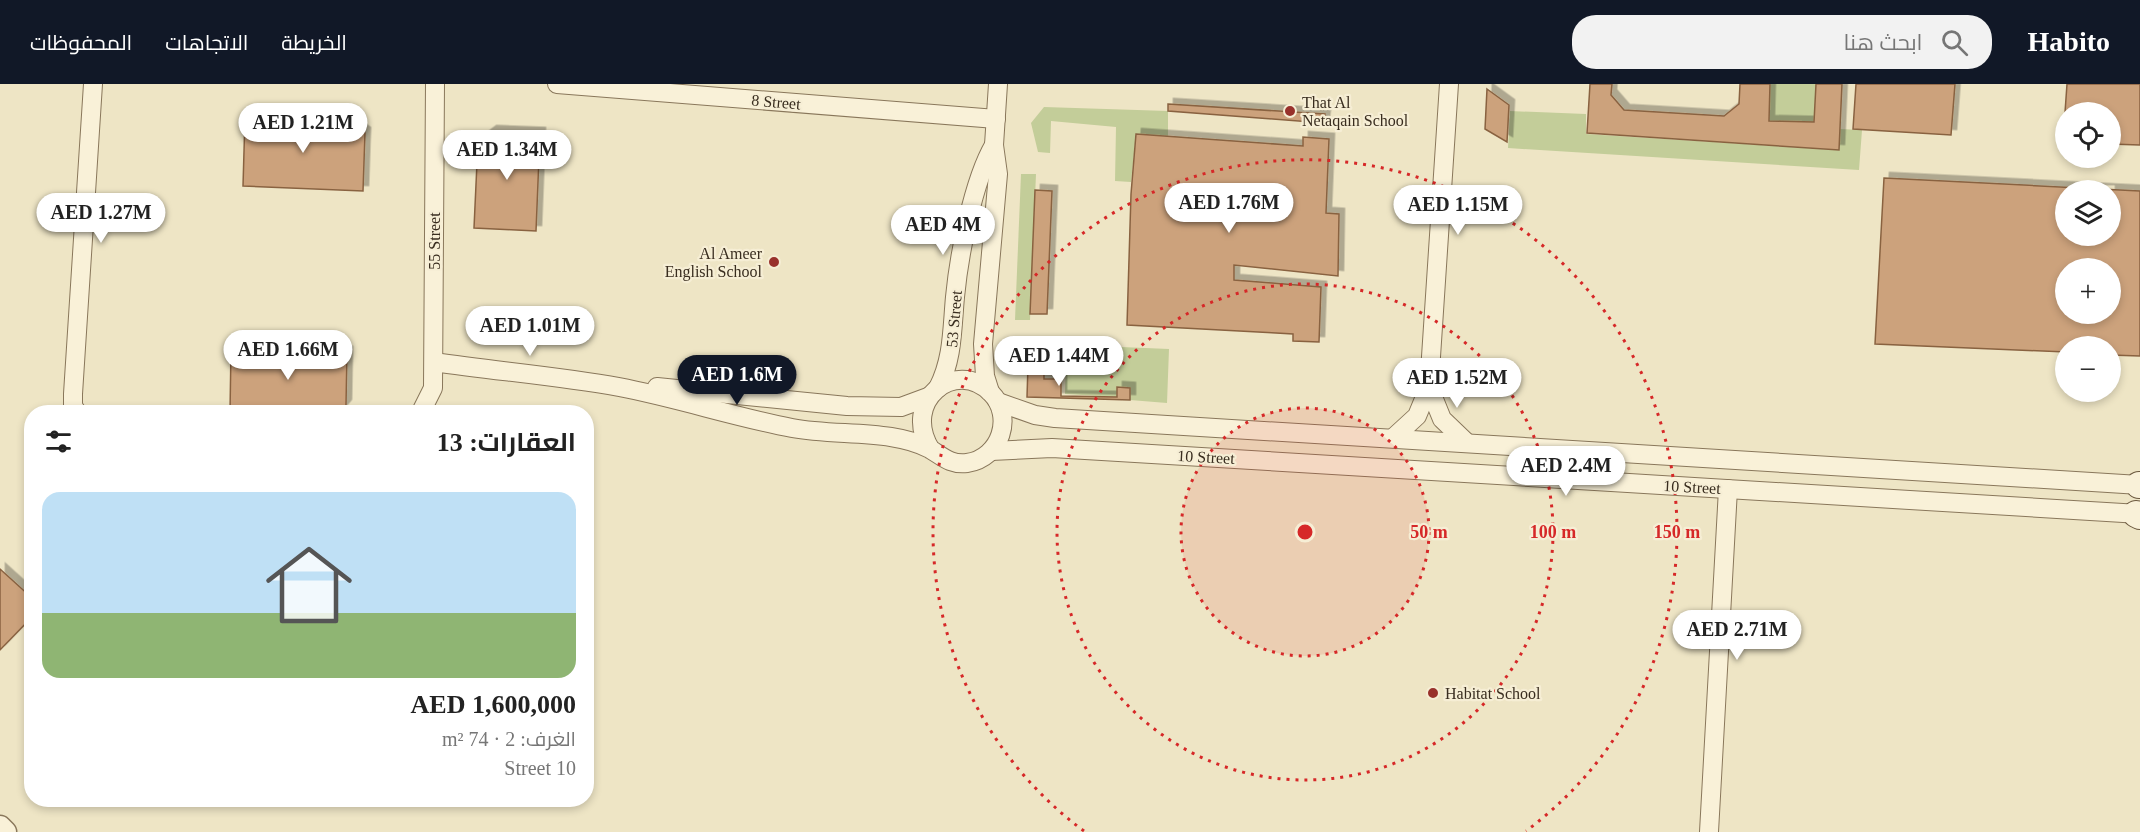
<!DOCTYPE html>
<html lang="ar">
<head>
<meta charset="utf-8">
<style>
	:root { --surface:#fff; --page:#f2f2f2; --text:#222; --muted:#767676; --line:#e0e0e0; --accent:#111827 }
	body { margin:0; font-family:"Times New Roman",Cairo,serif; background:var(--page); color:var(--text); direction:rtl; height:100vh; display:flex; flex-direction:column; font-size:22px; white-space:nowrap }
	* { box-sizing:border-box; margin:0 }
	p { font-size:20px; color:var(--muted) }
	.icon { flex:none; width:33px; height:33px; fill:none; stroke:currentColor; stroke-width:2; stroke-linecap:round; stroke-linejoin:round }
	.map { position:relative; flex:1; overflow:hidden; direction:ltr }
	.drawer { position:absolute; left:24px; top:321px; width:570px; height:402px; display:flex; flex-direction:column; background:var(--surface); border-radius:24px; box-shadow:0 3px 9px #0003; direction:rtl }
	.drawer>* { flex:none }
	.buttons { position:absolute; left:2055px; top:18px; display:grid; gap:12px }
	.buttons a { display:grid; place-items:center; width:66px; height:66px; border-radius:50%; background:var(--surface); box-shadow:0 3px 9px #0003; font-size:30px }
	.price { position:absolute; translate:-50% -51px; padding:0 14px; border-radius:21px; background:#fff; color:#222; font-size:20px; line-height:39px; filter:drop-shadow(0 2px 3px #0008) }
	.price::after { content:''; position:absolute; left:50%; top:36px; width:18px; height:14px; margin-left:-9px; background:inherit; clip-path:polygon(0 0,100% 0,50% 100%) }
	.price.on { background:var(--accent); color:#fff }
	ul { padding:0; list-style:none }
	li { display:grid; align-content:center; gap:12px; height:318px; padding:0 18px }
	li+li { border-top:2px solid var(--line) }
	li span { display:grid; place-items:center; height:186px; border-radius:18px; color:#555 }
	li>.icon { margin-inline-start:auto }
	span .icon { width:108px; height:108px; fill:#fffc; stroke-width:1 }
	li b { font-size:26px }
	h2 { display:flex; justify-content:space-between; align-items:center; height:72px; padding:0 18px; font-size:26px }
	header { display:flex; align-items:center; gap:36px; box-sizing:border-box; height:84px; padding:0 30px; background:var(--accent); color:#fff }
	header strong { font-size:28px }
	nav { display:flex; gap:33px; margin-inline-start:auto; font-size:21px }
	.search { width:420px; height:54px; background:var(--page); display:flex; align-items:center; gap:15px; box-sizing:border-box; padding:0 21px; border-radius:24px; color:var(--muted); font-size:22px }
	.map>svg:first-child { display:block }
</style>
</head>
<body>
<header>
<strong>Habito</strong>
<div class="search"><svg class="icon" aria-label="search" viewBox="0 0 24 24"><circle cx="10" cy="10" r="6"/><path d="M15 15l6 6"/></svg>ابحث هنا</div>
<nav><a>الخريطة</a><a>الاتجاهات</a><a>المحفوظات</a></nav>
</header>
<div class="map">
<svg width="2140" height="748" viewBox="0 0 2140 748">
	<defs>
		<filter id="shadow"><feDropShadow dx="5.5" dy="-5.5" stdDeviation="0" flood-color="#0004"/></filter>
	</defs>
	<rect width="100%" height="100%" fill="#eee5c5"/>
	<g fill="#c3cd99">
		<path d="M 1770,0 L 1816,0 L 1814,38 L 1769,37 Z"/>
		<path d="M 1044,23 L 1168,27 L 1168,52 L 1136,50 L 1131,98 L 1115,97 L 1116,43 L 1051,37 L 1050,69 L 1038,68 L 1031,39 Z"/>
		<path d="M 1510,27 L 1586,30 L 1586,50 L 1838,66 L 1840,45 L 1862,46 L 1859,86 L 1508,64 Z"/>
		<path d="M 1021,90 L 1036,90 L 1030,236 L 1015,236 Z"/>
		<path d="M 1121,263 L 1169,265 L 1167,319 L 1130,316 L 1129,304 L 1118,303 L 1117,313 L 1065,310 L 1066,276 L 1119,281 Z"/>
	</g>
	<g fill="#cca27b" stroke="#896241" stroke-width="1.5" fill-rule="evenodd" filter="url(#shadow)">
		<path d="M 1590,0 L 1612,0 L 1611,11 L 1624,26 L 1724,32 L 1739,20 L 1740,0 L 1770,0 L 1769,37 L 1814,38 L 1816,0 L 1842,0 L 1839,66 L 1587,49 Z"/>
		<path d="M 1856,0 L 1955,0 L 1951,51 L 1853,45 Z"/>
		<path d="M 2067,0 L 2140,0 L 2140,61 L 2110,60 L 2110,28 L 2066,28 L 2063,57 Z"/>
		<path d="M 1487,5 L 1509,21 L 1507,58 L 1485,45 Z"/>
		<path d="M 1168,20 L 1325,30 L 1324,39 L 1168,27 Z"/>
		<path d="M 245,33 L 348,37 L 365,49 L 363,107 L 243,102 Z"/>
		<path d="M 491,47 L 540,49 L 536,147 L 474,144 L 478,57 Z"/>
		<path d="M 1136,50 L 1303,62 L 1303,53 L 1329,55 L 1326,129 L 1339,130 L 1338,192 L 1234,181 L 1234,196 L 1321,203 L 1319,258 L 1293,257 L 1293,250 L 1127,241 L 1131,110 Z"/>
		<path d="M 1884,94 L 2140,107 L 2140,272 L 2110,271 L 2110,262 L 2066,262 L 2066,268 L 1875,260 ZM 2066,106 L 2110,106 L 2110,152 L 2066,152 ZM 2066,184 L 2110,184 L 2110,230 L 2066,230 Z"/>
		<path d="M 1035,106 L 1052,107 L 1047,230 L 1030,230 Z"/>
		<path d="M 231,266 L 347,268 L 346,321 L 340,328 L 230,328 Z"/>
		<path d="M 1028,281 L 1044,281 L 1044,295 L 1061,295 L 1061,312 L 1117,313 L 1117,303 L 1130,304 L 1130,316 L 1027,313 Z"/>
		<path d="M 0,485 L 32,514 L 32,533 L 0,566 Z"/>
	</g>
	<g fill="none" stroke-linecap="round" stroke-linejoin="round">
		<g stroke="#89775b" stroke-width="20">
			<g id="minor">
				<path d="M 557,0 L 996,35"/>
				<path d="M 434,278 C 495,287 558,292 619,303 C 677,314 734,333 792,344 C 824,350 858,348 891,353 C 904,355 919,359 930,365 C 943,373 951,381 967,379 C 1001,374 1014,332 991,309 C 956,273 900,317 931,366"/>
				<path d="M 657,303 L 847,322 L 901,323 L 928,313"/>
				<path d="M 1429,303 L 1442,335 L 1467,359"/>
				<path d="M 938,304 C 953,275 952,245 955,213 C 959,171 973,97 994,61"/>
				<path d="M 990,308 L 985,292 L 983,260 L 998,90 L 994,61 L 998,0"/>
				<path d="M 998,318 L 1035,331 L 1055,334 L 2140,401"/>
				<path d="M 77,328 L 73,322 L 73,310 L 93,0"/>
				<path d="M 421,328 L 433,304 L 435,0"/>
				<path d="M 1393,354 L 1417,332 L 1429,303 L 1449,0"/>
				<path d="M 991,367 L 1052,364 L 2140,430"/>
				<path d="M 1709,748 L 1728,405"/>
			</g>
		</g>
		<g stroke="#89775b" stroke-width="25">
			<path id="tertiary" d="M 0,743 L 5,748"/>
		</g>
		<g stroke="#6b583e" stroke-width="28">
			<g id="secondary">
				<path d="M 2139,401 L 2140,401"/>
				<path d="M 2136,430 L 2140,432"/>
			</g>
		</g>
		<use href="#minor" stroke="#f9f1d8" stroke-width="18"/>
		<use href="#tertiary" stroke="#f9f1d8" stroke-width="22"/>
		<use href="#secondary" stroke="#f9f1d8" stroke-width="26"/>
	</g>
	<circle cx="1305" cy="448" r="124" fill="#d62828" fill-opacity=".12"/>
	<g fill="none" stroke="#d62828" stroke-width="3" stroke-dasharray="3 6">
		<circle cx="1305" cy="448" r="124"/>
		<circle cx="1305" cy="448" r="248"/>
		<path d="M1084 747A372 372 0 1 1 1526 747"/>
	</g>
	<g fill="#98312b" stroke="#f6eed5" stroke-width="2">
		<circle cx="1290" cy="27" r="6"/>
		<circle cx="774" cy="178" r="6"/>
		<circle cx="1433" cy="609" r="6"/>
	</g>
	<g text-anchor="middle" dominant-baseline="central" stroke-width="4.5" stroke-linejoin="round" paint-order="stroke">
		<g font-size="16" fill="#392d1f" stroke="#f6eed5">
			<text transform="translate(776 18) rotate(5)">8 Street</text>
			<text transform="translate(434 157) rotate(-90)">55 Street</text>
			<text transform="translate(954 235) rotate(-85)">53 Street</text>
			<text transform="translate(1206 373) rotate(3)">10 Street</text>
			<text transform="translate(1692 403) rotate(3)">10 Street</text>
		</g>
		<g font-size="16" fill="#392d1f" stroke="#f6eed5" text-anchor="start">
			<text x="1302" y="18">That Al<tspan x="1302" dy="18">Netaqain School</tspan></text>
			<text x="762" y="169" text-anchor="end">Al Ameer<tspan x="762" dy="18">English School</tspan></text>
			<text x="1445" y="609">Habitat School</text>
		</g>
	</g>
	<circle cx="1305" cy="448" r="9" fill="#d62828" stroke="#f6eed5" stroke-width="3"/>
	<g font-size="18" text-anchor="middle" font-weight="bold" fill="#d62828" stroke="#f6eed5" stroke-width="4.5" stroke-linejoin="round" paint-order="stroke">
		<text x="1429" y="454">50 m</text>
		<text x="1553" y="454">100 m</text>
		<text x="1677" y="454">150 m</text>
	</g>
</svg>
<div class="buttons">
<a><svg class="icon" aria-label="locate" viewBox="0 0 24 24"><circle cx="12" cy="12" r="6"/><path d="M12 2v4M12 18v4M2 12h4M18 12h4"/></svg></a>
<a><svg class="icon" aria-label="layers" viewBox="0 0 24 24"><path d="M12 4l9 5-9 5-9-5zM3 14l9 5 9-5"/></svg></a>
<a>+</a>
<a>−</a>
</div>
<b class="price" style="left:303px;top:70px">AED 1.21M</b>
<b class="price" style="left:507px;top:97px">AED 1.34M</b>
<b class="price" style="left:1229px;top:150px">AED 1.76M</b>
<b class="price" style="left:1458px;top:152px">AED 1.15M</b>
<b class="price" style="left:101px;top:160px">AED 1.27M</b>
<b class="price" style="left:943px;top:172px">AED 4M</b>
<b class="price" style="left:530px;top:273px">AED 1.01M</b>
<b class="price" style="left:288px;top:297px">AED 1.66M</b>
<b class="price" style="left:1059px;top:303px">AED 1.44M</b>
<b class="price on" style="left:737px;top:322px">AED 1.6M</b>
<b class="price" style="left:1457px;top:325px">AED 1.52M</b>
<b class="price" style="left:1566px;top:413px">AED 2.4M</b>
<b class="price" style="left:1737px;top:577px">AED 2.71M</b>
<section class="drawer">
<h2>العقارات: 13<svg class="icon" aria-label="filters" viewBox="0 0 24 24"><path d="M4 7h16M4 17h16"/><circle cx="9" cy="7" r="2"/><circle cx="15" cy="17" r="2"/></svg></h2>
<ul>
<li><span style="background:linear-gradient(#bfe0f5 65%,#8fb573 0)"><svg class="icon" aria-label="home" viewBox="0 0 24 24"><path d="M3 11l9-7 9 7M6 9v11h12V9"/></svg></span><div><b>AED 1,600,000</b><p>الغرف: 2 · 74 m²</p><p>10 Street</p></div></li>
</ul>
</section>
</div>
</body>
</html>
